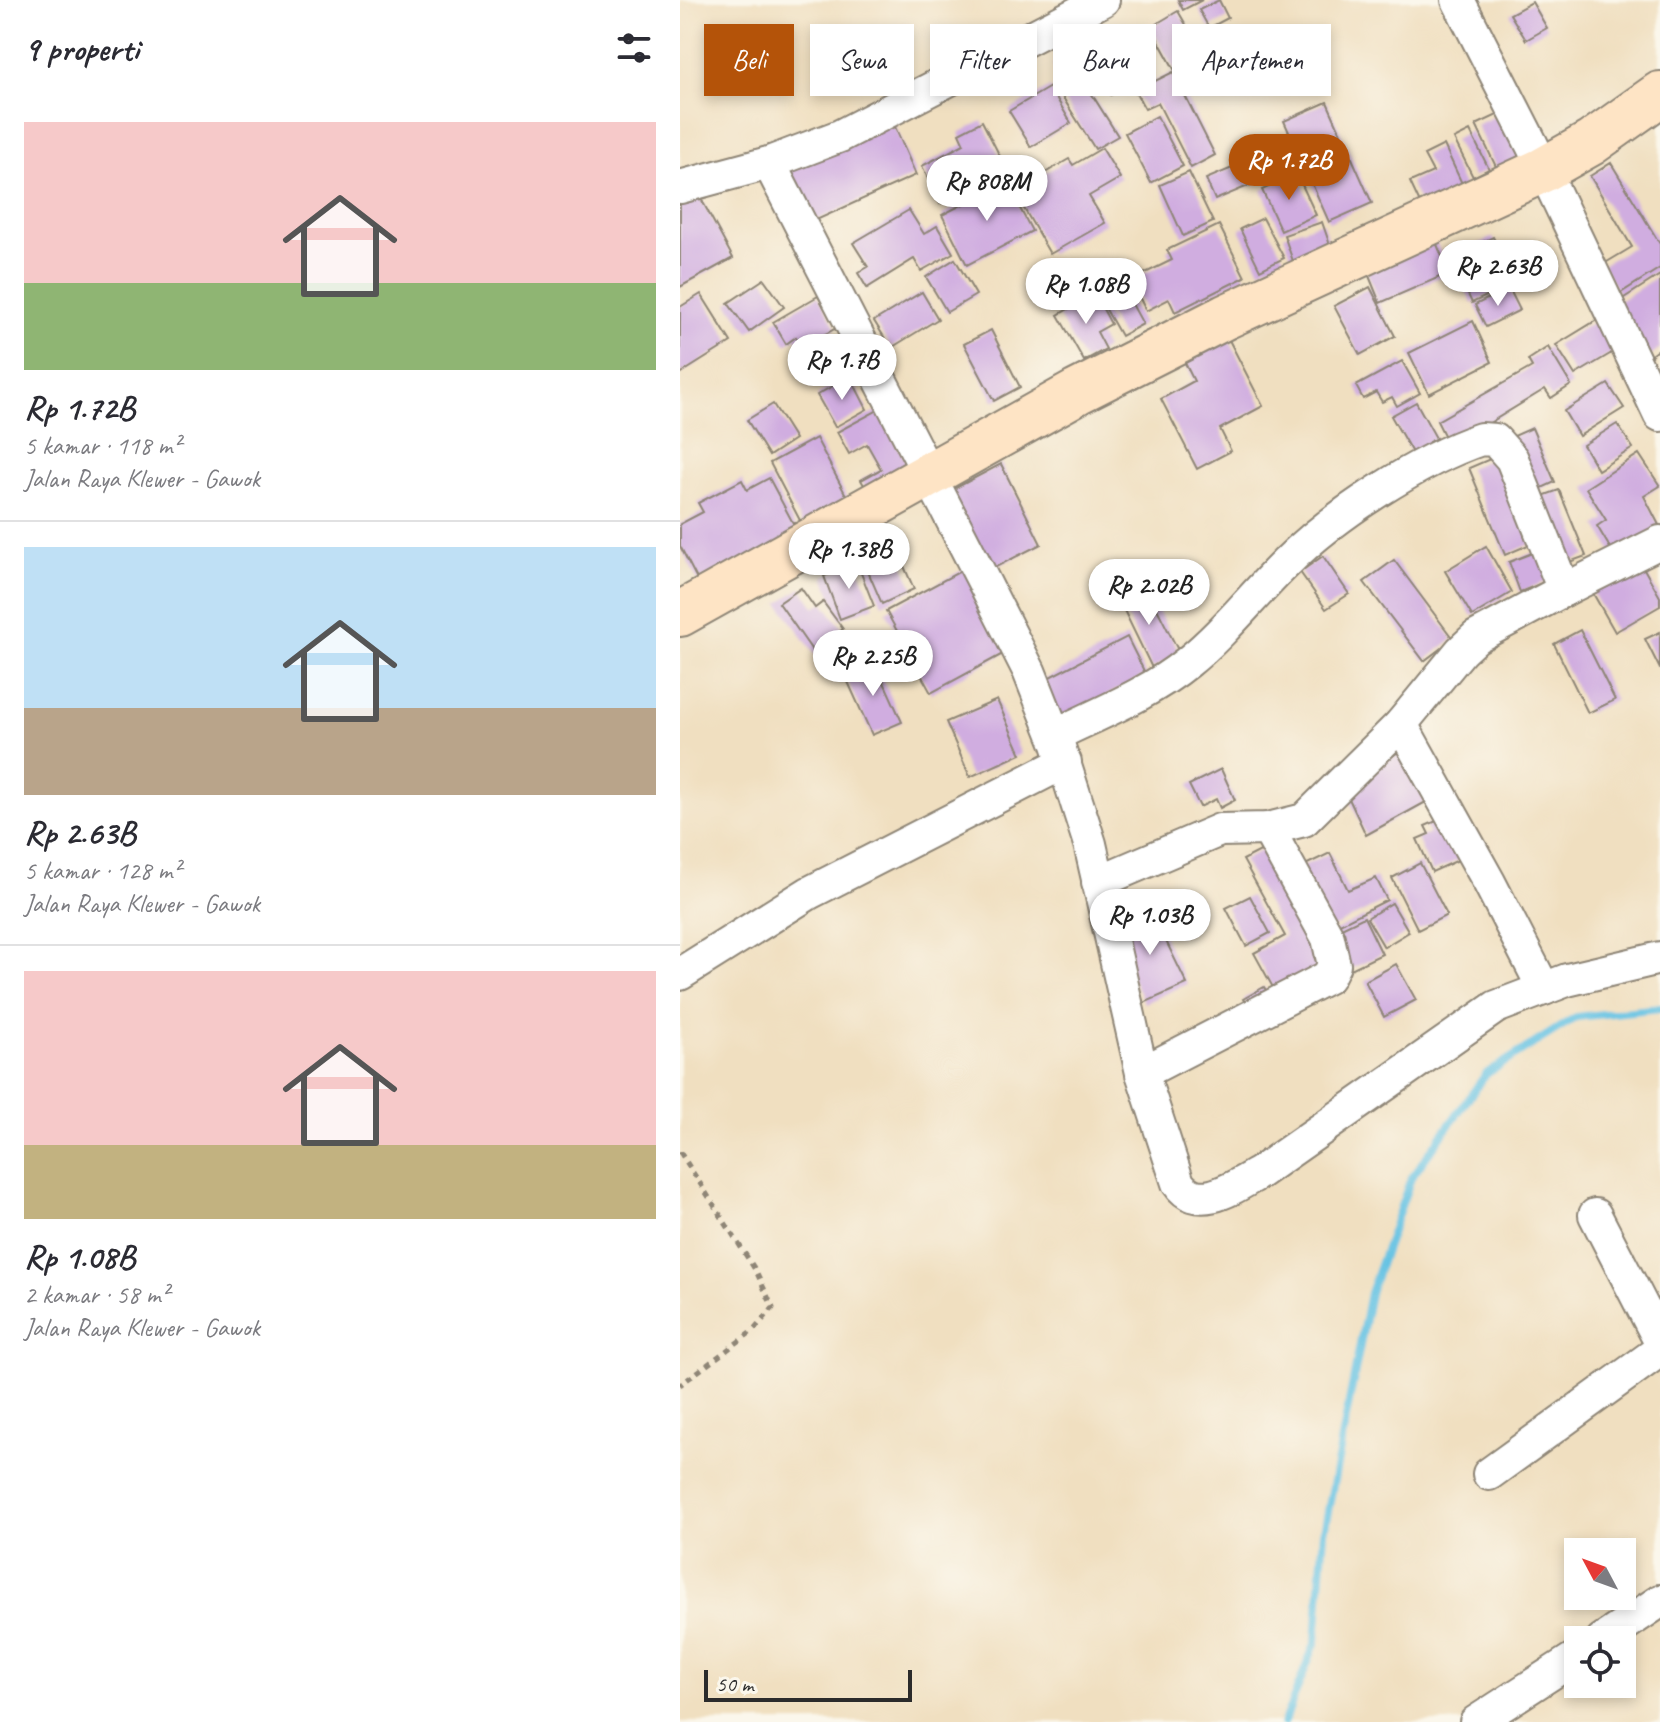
<!DOCTYPE html>
<html lang="id">
<head>
<meta charset="utf-8">
<style>
	:root { --surface:#fff; --page:#f2f2f3; --text:#2b2b33; --muted:#7c7c81; --line:#e1e1e2; --accent:#b45309 }
	body { margin:0; font-family:Caveat,sans-serif; background:var(--page); color:var(--text); height:100vh; display:flex; flex-direction:column; font-size:30px; white-space:nowrap }
	* { box-sizing:border-box; margin:0 }
	p { font-size:26px; color:var(--muted) }
	.icon { flex:none; width:44px; height:44px; fill:none; stroke:currentColor; stroke-width:2; stroke-linecap:round; stroke-linejoin:round }
	.map { position:relative; flex:1; overflow:hidden }
	.drawer { display:flex; flex-direction:column; background:var(--surface); width:680px }
	.drawer>* { flex:none }
	.guide { position:absolute; left:24px; top:24px; width:760px; height:72px; display:flex; gap:16px }
	.needle { width:52px; rotate:311deg }
	.controls { position:absolute; left:884px; top:1538px; display:grid; gap:16px }
	.controls a { display:grid; place-items:center; width:72px; height:72px; border-radius:0px; background:var(--surface); box-shadow:0 4px 12px #0003; font-size:40px }
	.scale { position:absolute; left:24px; bottom:20px; width:208px; box-sizing:border-box; padding-left:8px; border:4px solid #2b2b2b; border-top:0; font-size:22px; line-height:28px; white-space:nowrap; color:#2b2b2b; -webkit-text-stroke:6px #fbf7ec; paint-order:stroke }
	.price { position:absolute; translate:-50% -68px; padding:0 18px; border-radius:28px; background:#fff; color:#222; font-size:26px; line-height:52px; filter:drop-shadow(0 2px 4px #0008) }
	.price::after { content:''; position:absolute; left:50%; top:48px; width:24px; height:18px; margin-left:-12px; background:inherit; clip-path:polygon(0 0,100% 0,50% 100%) }
	.price.active { background:var(--accent); color:#fff }
	ul { padding:0; list-style:none }
	li { display:grid; align-content:center; gap:16px; height:424px; padding:0 24px }
	li+li { border-top:2px solid var(--line) }
	li span { display:grid; place-items:center; height:248px; border-radius:0px; color:#555 }
	li>.icon { margin-inline-start:auto }
	span .icon { width:144px; height:144px; fill:#fffc; stroke-width:1 }
	li b { font-size:34px }
	h2 { display:flex; justify-content:space-between; align-items:center; height:96px; padding:0 24px; font-size:34px }
	.tag { padding:0 28px; border-radius:0px; background:var(--surface); box-shadow:0 4px 12px #0003; font-size:28px; line-height:72px }
	.tag.active { background:var(--accent); color:#fff }
	main { display:flex; flex:1; min-height:0 }
	.map>svg:first-child { display:block }
</style>
</head>
<body>
<main>
<section class="drawer">
<h2>9 properti<svg class="icon" aria-label="filters" viewBox="0 0 24 24"><path d="M4 7h16M4 17h16"/><circle cx="9" cy="7" r="2"/><circle cx="15" cy="17" r="2"/></svg></h2>
<ul>
<li><span style="background:linear-gradient(#f6c9c9 65%,#8fb573 0)"><svg class="icon" aria-label="home" viewBox="0 0 24 24"><path d="M3 11l9-7 9 7M6 9v11h12V9"/></svg></span><div><b>Rp 1.72B</b><p>5 kamar · 118 m²</p><p>Jalan Raya Klewer - Gawok</p></div></li>
<li><span style="background:linear-gradient(#bfe0f5 65%,#b9a48a 0)"><svg class="icon" aria-label="home" viewBox="0 0 24 24"><path d="M3 11l9-7 9 7M6 9v11h12V9"/></svg></span><div><b>Rp 2.63B</b><p>5 kamar · 128 m²</p><p>Jalan Raya Klewer - Gawok</p></div></li>
<li><span style="background:linear-gradient(#f6c9c9 70%,#c2b280 0)"><svg class="icon" aria-label="home" viewBox="0 0 24 24"><path d="M3 11l9-7 9 7M6 9v11h12V9"/></svg></span><div><b>Rp 1.08B</b><p>2 kamar · 58 m²</p><p>Jalan Raya Klewer - Gawok</p></div></li>
</ul>
</section>
<div class="map">
<svg width="980" height="1722" viewBox="0 0 980 1722">
	<rect width="100%" height="100%" fill="#fbf7ec"/>
	<filter id="ink" filterUnits="userSpaceOnUse"><feTurbulence type="fractalNoise" baseFrequency=".0125" numOctaves="2"/><feDisplacementMap in="SourceGraphic" scale="16" xChannelSelector="R" yChannelSelector="G"/><feConvolveMatrix kernelMatrix="1 2 1 2 8 2 1 2 1" color-interpolation-filters="sRGB"/></filter>
	<filter id="wash" filterUnits="userSpaceOnUse"><feTurbulence type="fractalNoise" baseFrequency=".006" numOctaves="4" result="noise"/><feDisplacementMap in="SourceGraphic" scale="32" xChannelSelector="R" yChannelSelector="G"/><feGaussianBlur stdDeviation="1.8" result="paint"/><feColorMatrix in="noise" values="0 0 0 0 0 0 0 0 0 0 0 0 0 0 0 0 0 1.4 0 .05"/><feComposite in="paint" operator="in"/></filter>
	<g filter="url(#wash)">
		<rect width="100%" height="100%" fill="#f0dfc0"/>
		<g fill="none" stroke-linecap="round" stroke-linejoin="round">
			<path stroke="#65c2e3" stroke-width="8" d="M 604,1722 L 636,1641 L 644,1532 L 690,1293 L 731,1178 L 806,1074 L 896,1017 L 980,1008"/>
		</g>
		<g id="blocks">
			<g fill="#d0ade0">
				<path d="M 498,0 L 522,0 L 503,10 Z"/>
				<path d="M 539,0 L 548,18 L 529,28 L 519,10 Z"/>
				<path d="M 852,2 L 867,28 L 846,40 L 830,14 Z"/>
				<path d="M 498,11 L 526,59 L 498,76 L 471,27 Z"/>
				<path d="M 456,36 L 475,70 L 431,95 L 412,60 Z"/>
				<path d="M 388,56 L 438,136 L 415,149 L 375,85 L 382,81 L 372,65 Z"/>
				<path d="M 493,72 L 535,155 L 511,168 L 478,103 L 465,109 L 455,91 Z"/>
				<path d="M 370,87 L 391,123 L 351,147 L 329,111 Z"/>
				<path d="M 647,102 L 692,203 L 649,222 L 604,121 Z"/>
				<path d="M 830,109 L 851,155 L 818,171 L 796,125 Z"/>
				<path d="M 477,116 L 503,166 L 471,183 L 445,133 Z"/>
				<path d="M 212,120 L 236,175 L 132,222 L 107,168 Z"/>
				<path d="M 302,121 L 327,170 L 260,204 L 242,166 L 284,144 L 279,133 Z"/>
				<path d="M 790,131 L 809,169 L 793,177 L 774,139 Z"/>
				<path d="M 764,145 L 785,190 L 743,210 L 730,182 L 753,172 L 744,155 Z"/>
				<path d="M 422,148 L 440,178 L 409,196 L 425,223 L 370,254 L 334,191 L 389,159 L 393,165 Z"/>
				<path d="M 564,163 L 573,184 L 535,200 L 526,179 Z"/>
				<path d="M 931,163 L 980,244 L 980,268 L 939,294 L 922,265 L 952,247 L 910,176 Z"/>
				<path d="M 509,172 L 533,222 L 503,236 L 480,185 Z"/>
				<path d="M 617,174 L 636,215 L 601,231 L 582,190 Z"/>
				<path d="M 326,182 L 352,231 L 287,265 L 262,215 Z"/>
				<path d="M 18,193 L 53,258 L 0,287 L 0,203 Z"/>
				<path d="M 229,210 L 244,234 L 257,226 L 273,253 L 241,271 L 234,259 L 187,288 L 178,273 L 188,267 L 173,243 Z"/>
				<path d="M 583,218 L 604,258 L 580,270 L 560,229 Z"/>
				<path d="M 642,222 L 652,251 L 614,264 L 604,235 Z"/>
				<path d="M 539,225 L 565,277 L 495,312 L 489,299 L 466,311 L 451,280 L 492,260 L 487,250 Z"/>
				<path d="M 813,237 L 821,255 L 779,275 L 771,257 Z"/>
				<path d="M 756,242 L 769,273 L 700,303 L 687,271 Z"/>
				<path d="M 275,259 L 296,295 L 267,312 L 246,277 Z"/>
				<path d="M 823,260 L 834,283 L 792,303 L 781,280 Z"/>
				<path d="M 980,275 L 980,348 L 967,358 L 933,305 Z"/>
				<path d="M 84,279 L 104,307 L 69,332 L 48,303 Z"/>
				<path d="M 441,284 L 463,324 L 441,336 L 419,297 Z"/>
				<path d="M 690,287 L 715,336 L 680,355 L 654,306 Z"/>
				<path d="M 829,288 L 840,310 L 806,327 L 795,305 Z"/>
				<path d="M 242,292 L 258,319 L 211,348 L 194,321 Z"/>
				<path d="M 21,294 L 51,342 L 0,374 L 0,307 Z"/>
				<path d="M 415,294 L 431,324 L 417,332 L 426,349 L 404,361 L 378,315 Z"/>
				<path d="M 138,296 L 156,328 L 122,347 L 116,337 L 106,344 L 93,322 Z"/>
				<path d="M 917,320 L 935,351 L 895,375 L 876,345 Z"/>
				<path d="M 793,321 L 812,362 L 749,394 L 729,353 Z"/>
				<path d="M 311,330 L 340,387 L 314,401 L 284,344 Z"/>
				<path d="M 163,337 L 177,360 L 139,383 L 125,360 Z"/>
				<path d="M 548,338 L 583,406 L 540,429 L 551,451 L 517,469 L 481,399 L 514,381 L 504,361 Z"/>
				<path d="M 868,347 L 891,385 L 871,398 L 865,389 L 770,447 L 757,421 L 852,367 L 848,360 Z"/>
				<path d="M 722,361 L 740,393 L 717,406 L 712,397 L 702,402 L 696,392 L 683,399 L 676,386 Z"/>
				<path d="M 170,376 L 187,409 L 155,427 L 137,395 Z"/>
				<path d="M 928,384 L 944,408 L 899,436 L 884,411 Z"/>
				<path d="M 736,402 L 756,438 L 749,442 L 756,455 L 739,465 L 711,416 Z"/>
				<path d="M 93,404 L 115,439 L 89,456 L 67,420 Z"/>
				<path d="M 198,410 L 233,474 L 191,497 L 181,480 L 201,469 L 187,444 L 169,454 L 157,432 Z"/>
				<path d="M 937,424 L 953,448 L 918,470 L 903,445 Z"/>
				<path d="M 852,428 L 875,482 L 849,494 L 825,440 Z"/>
				<path d="M 136,438 L 167,497 L 125,530 L 90,463 Z"/>
				<path d="M 959,454 L 980,486 L 964,496 L 980,527 L 935,556 L 917,526 L 926,520 L 906,488 Z"/>
				<path d="M 817,456 L 853,543 L 825,555 L 789,468 Z"/>
				<path d="M 321,464 L 361,544 L 310,570 L 270,491 Z"/>
				<path d="M 89,478 L 121,538 L 18,581 L 0,546 L 0,524 L 23,512 L 18,503 L 62,480 L 67,490 Z"/>
				<path d="M 879,490 L 906,556 L 881,565 L 854,499 Z"/>
				<path d="M 206,525 L 234,589 L 202,604 L 174,539 Z"/>
				<path d="M 806,546 L 832,592 L 792,616 L 765,571 Z"/>
				<path d="M 860,550 L 872,579 L 840,592 L 829,562 Z"/>
				<path d="M 643,556 L 669,594 L 646,609 L 620,572 Z"/>
				<path d="M 714,560 L 773,639 L 744,661 L 684,582 Z"/>
				<path d="M 959,560 L 980,597 L 980,606 L 935,632 L 910,588 Z"/>
				<path d="M 177,563 L 194,606 L 160,619 L 144,576 Z"/>
				<path d="M 288,567 L 332,649 L 251,693 L 206,611 Z"/>
				<path d="M 465,585 L 500,654 L 472,668 L 438,598 Z"/>
				<path d="M 121,588 L 135,608 L 143,602 L 163,629 L 154,636 L 157,640 L 136,656 L 99,603 Z"/>
				<path d="M 900,630 L 935,700 L 908,713 L 874,644 Z"/>
				<path d="M 980,632 L 980,669 L 965,639 Z"/>
				<path d="M 447,637 L 466,675 L 380,720 L 360,682 Z"/>
				<path d="M 194,660 L 222,722 L 192,735 L 164,673 Z"/>
				<path d="M 317,700 L 341,754 L 290,777 L 266,722 Z"/>
				<path d="M 728,745 L 755,797 L 686,835 L 665,790 Z"/>
				<path d="M 541,769 L 555,800 L 540,808 L 536,799 L 520,807 L 509,785 Z"/>
				<path d="M 761,819 L 785,857 L 752,872 L 737,839 L 749,834 L 745,826 Z"/>
				<path d="M 590,846 L 647,950 L 634,957 L 640,969 L 596,993 L 574,953 L 605,936 L 563,860 Z"/>
				<path d="M 650,853 L 668,890 L 696,878 L 707,900 L 652,928 L 619,868 Z"/>
				<path d="M 740,863 L 767,915 L 738,930 L 712,878 Z"/>
				<path d="M 570,896 L 590,933 L 566,946 L 546,908 Z"/>
				<path d="M 712,903 L 729,932 L 704,947 L 687,918 Z"/>
				<path d="M 480,910 L 491,931 L 483,935 L 507,984 L 464,1003 L 432,935 Z"/>
				<path d="M 684,917 L 702,954 L 671,969 L 653,932 Z"/>
				<path d="M 716,964 L 736,1000 L 704,1017 L 685,981 Z"/>
				<path d="M 584,987 L 593,1002 L 572,1013 L 563,999 Z"/>
			</g>
		</g>
	</g>
	<g filter="url(#ink)">
		<use href="#blocks" fill-opacity="0" stroke="#8e8576" stroke-width="2"/>
		<g fill="none" stroke-linecap="round" stroke-linejoin="round">
			<g stroke="#8e8576" stroke-width="36">
				<g id="street">
					<path d="M 778,0 L 852,145 L 980,415"/>
					<path d="M 89,163 L 305,584 L 349,671 L 378,744 L 410,844 L 462,1073 L 498,1183 C 518,1213 554,1187 579,1173 L 816,1007 L 887,980 L 980,958"/>
					<path d="M 0,187 L 89,163 L 160,136 L 423,0"/>
					<path d="M 884,590 L 980,542"/>
					<path d="M 721,724 L 809,882 L 864,989"/>
					<path d="M 375,735 C 420,713 469,694 508,662 C 545,632 573,595 607,562 C 653,516 739,460 801,439 L 815,440 L 832,459 L 884,590 L 796,637 L 781,651 L 721,724 L 624,820 L 588,829 L 540,830 L 418,882"/>
					<path d="M 0,974 L 129,893 L 385,762"/>
					<path d="M 462,1073 L 648,977 L 654,965 L 648,938 L 588,829"/>
					<path d="M 915,1215 L 980,1341"/>
					<path d="M 809,1474 L 980,1350"/>
					<path d="M 922,1640 L 980,1601"/>
					<path d="M 796,1722 L 898,1656"/>
				</g>
			</g>
			<g stroke="#8e8576" stroke-width="48">
				<path id="secondary" d="M 0,614 L 397,392 L 545,317 L 863,170 L 911,143 L 980,94"/>
			</g>
			<path stroke="#8e8576" stroke-width="5" stroke-dasharray="6 6" stroke-linecap="butt" d="M 0,1152 L 76,1271 L 93,1308 L 74,1330 L 0,1385"/>
			<use href="#street" stroke="#fff" stroke-width="32"/>
			<use href="#secondary" stroke="#fee4c5" stroke-width="44"/>
		</g>
	</g>
</svg>
<div class="controls">
<a><svg class="needle" viewBox="-14 -14 28 28"><path d="M0-13l5 13h-10z" fill="#e53935"/><path d="M0 13l5-13h-10z" fill="#7c7c81"/></svg></a>
<a><svg class="icon" aria-label="locate" viewBox="0 0 24 24"><circle cx="12" cy="12" r="6"/><path d="M12 2v4M12 18v4M2 12h4M18 12h4"/></svg></a>
</div>
<div class="scale">50 m</div>
<b class="price active" style="left:609px;top:202px">Rp 1.72B</b>
<b class="price" style="left:307px;top:223px">Rp 808M</b>
<b class="price" style="left:818px;top:308px">Rp 2.63B</b>
<b class="price" style="left:406px;top:326px">Rp 1.08B</b>
<b class="price" style="left:162px;top:402px">Rp 1.7B</b>
<b class="price" style="left:169px;top:591px">Rp 1.38B</b>
<b class="price" style="left:469px;top:627px">Rp 2.02B</b>
<b class="price" style="left:193px;top:698px">Rp 2.25B</b>
<b class="price" style="left:470px;top:957px">Rp 1.03B</b>
<div class="guide">
<a class="tag active">Beli</a>
<a class="tag">Sewa</a>
<a class="tag">Filter</a>
<a class="tag">Baru</a>
<a class="tag">Apartemen</a>
</div>
</div>
</main>
</body>
</html>
